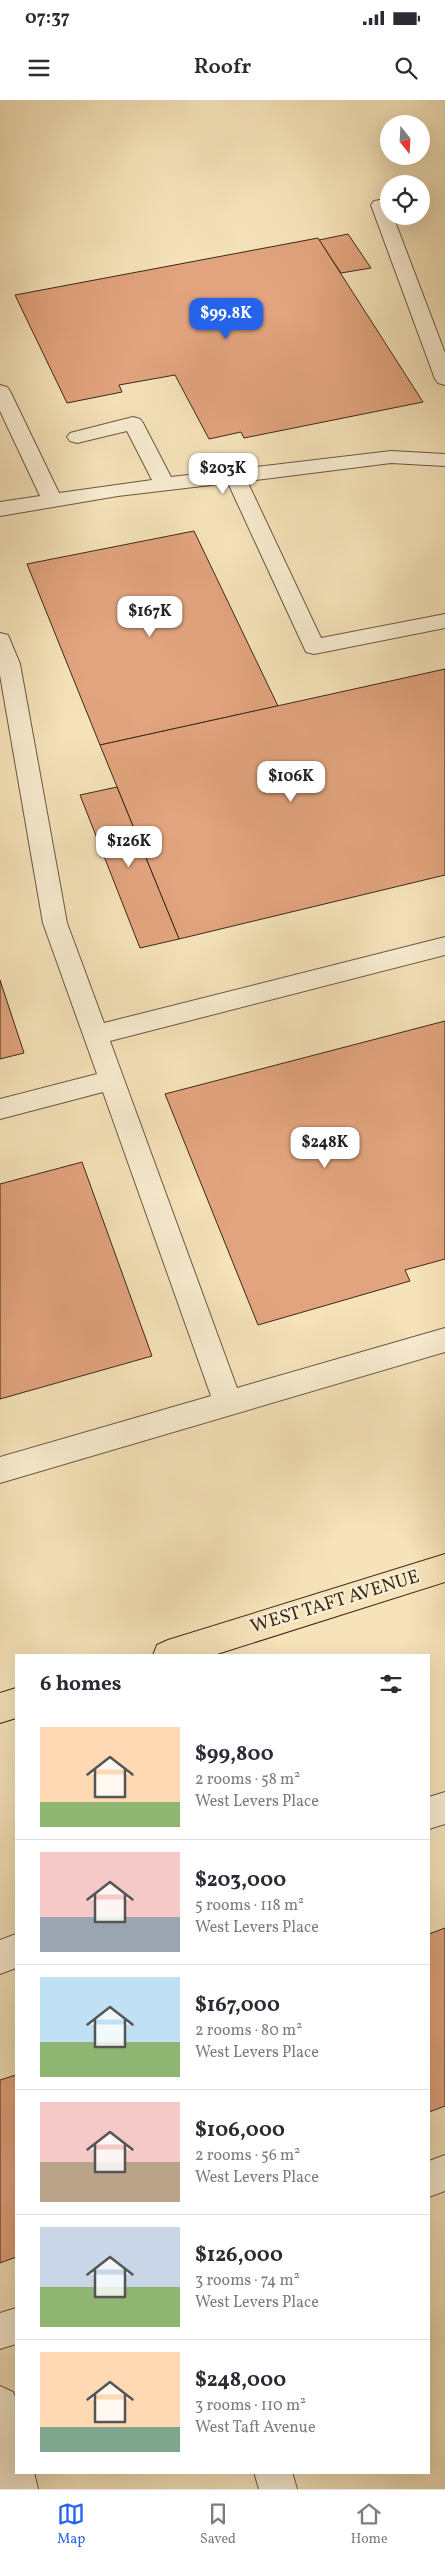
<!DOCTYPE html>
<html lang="en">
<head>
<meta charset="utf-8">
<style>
	:root { --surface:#fff; --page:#f2f2f3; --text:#2b2b33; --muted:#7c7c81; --line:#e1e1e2; --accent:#2563eb }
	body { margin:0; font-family:Vollkorn,serif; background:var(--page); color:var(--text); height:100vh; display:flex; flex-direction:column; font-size:19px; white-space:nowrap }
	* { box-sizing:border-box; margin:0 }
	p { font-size:16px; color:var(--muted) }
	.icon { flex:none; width:28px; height:28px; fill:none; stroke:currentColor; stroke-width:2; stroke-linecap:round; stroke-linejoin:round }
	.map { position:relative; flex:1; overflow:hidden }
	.panel { position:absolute; left:15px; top:1554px; width:415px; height:820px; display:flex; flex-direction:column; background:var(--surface); border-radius:0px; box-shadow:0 5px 20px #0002 }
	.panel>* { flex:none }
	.needle { width:32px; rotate:162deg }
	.buttons { position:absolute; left:380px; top:15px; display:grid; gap:10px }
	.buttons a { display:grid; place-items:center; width:50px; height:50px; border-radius:50%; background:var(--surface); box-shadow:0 5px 20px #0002; font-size:25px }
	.price { position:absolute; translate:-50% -42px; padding:0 11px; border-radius:10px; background:#fff; color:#222; font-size:16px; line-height:32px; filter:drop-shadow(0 1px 2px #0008) }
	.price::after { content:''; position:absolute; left:50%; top:30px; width:15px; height:11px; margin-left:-8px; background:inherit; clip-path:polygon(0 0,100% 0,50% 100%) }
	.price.current { background:var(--accent); color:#fff }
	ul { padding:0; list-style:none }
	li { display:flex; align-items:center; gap:15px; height:125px; padding:0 25px }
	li+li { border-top:1px solid var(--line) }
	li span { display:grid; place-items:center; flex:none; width:140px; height:100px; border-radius:0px; color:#555 }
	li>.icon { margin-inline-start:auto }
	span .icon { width:60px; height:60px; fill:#fffc; stroke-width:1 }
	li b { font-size:21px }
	h2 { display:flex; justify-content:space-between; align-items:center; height:60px; padding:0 25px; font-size:21px }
	.status { display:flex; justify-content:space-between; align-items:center; height:35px; padding:0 25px; background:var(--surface); direction:ltr }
	.status svg { height:14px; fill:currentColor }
	header { display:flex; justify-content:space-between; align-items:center; height:65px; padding:0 25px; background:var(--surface); font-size:22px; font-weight:600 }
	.tab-bar { display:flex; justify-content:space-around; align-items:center; height:70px; border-top:1px solid var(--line); background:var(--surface); font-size:14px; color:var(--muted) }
	.tab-bar a { display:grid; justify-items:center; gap:2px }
	.tab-bar .current { color:var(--accent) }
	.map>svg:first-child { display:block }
</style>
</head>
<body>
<div class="status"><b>07:37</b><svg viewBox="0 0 49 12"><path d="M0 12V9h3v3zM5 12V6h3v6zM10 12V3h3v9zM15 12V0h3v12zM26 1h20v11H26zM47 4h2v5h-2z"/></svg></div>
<header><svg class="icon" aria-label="menu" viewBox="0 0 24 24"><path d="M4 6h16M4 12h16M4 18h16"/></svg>Roofr<svg class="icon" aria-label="search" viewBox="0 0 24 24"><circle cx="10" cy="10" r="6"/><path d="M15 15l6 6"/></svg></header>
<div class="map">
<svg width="445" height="2389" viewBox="0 0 445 2389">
	<rect width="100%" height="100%" fill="#f6e3ba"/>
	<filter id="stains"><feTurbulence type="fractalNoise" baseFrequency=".004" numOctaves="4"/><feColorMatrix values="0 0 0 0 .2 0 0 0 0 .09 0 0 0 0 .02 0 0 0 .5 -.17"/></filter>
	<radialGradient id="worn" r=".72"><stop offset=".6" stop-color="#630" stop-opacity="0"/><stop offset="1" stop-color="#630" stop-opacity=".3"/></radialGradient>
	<g fill="#e2a47e" stroke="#3b291b">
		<path d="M 348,134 L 371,168 L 341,173 L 319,140 Z"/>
		<path d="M 318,138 L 423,302 L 244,338 L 241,332 L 209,339 L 175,275 L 119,285 L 122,292 L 67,303 L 15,195 Z"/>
		<path d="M 194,431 L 278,606 L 100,645 L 27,464 Z"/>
		<path d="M 445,569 L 445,775 L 179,839 L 100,645 Z"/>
		<path d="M 117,687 L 179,839 L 140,848 L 80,695 Z"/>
		<path d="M 0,880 L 24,953 L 0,959 Z"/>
		<path d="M 445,921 L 445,1159 L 405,1170 L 410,1181 L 258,1225 L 165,994 Z"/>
		<path d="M 82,1062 L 152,1256 L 0,1299 L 0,1084 Z"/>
		<path d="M 445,1828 L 445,2006 L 429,2012 L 429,1834 Z"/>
		<path d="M 16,1975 L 16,2157 L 0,2163 L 0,1980 Z"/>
	</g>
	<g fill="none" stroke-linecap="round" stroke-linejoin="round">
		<g stroke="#6a5843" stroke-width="2">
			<g id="minor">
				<path d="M 380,100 L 386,101 L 389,105 L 389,116 L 393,116 L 445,253 L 445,285 L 438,283 L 435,279 L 371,105 L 374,101 Z"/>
				<path d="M 0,285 L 7,287 L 10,291 L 59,393 L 152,380 L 127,331 L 77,343 L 70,341 L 67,337 L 70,333 L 133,317 L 140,319 L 143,323 L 171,377 L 391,351 L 445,354 L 445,366 L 391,363 L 247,381 L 321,538 L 445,514 L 445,528 L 314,554 L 306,552 L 228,383 L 118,396 L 0,416 L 0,402 L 40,396 L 0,311 Z"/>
				<path d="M 0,533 L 8,535 L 20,564 L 67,823 L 104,923 L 445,837 L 445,855 L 110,941 L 237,1288 L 445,1228 L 445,1252 L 0,1383 L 0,1357 L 211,1296 L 103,992 L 0,1019 L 0,999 L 97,974 L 43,823 L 0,575 Z"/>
				<path d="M 445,1692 L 445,1724 L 429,1729 L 429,1697 Z"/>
				<path d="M 16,1834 L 16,1868 L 0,1874 L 0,1840 Z"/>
				<path d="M 445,2055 L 445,2091 L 429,2097 L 429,2061 Z"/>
				<path d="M 16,2208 L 16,2244 L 0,2249 L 0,2213 Z"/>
				<path d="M 0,2286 L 13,2292 L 16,2299 L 16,2372 L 34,2372 L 38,2389 L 0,2389 Z"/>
				<path d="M 254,2372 L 292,2372 L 297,2389 L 259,2389 Z"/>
			</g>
		</g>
		<g stroke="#3b291b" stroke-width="2">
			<g id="major">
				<path d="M 445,1454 L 445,1482 L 214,1555 L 153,1555 L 157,1545 L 168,1540 Z"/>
				<path d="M 16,1588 L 16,1618 L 0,1623 L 0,1593 Z"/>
			</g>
		</g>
		<use href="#minor" fill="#f9edd2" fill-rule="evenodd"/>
		<use href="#major" fill="#f6e3ba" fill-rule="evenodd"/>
	</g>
	<g text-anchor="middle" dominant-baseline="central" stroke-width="4.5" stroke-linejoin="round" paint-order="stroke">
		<g font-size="19" fill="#3b291b" stroke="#f9edd2">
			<text transform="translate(335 1502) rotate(-17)">WEST TAFT AVENUE</text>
		</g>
	</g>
	<rect width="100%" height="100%" filter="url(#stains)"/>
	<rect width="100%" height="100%" fill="url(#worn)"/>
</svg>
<div class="buttons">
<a><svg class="needle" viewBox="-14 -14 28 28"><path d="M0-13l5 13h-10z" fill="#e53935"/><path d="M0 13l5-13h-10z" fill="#7c7c81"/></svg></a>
<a><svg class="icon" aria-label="locate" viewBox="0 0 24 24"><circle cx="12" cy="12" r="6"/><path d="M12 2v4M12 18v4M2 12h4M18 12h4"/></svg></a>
</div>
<b class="price current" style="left:226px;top:240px">$99.8K</b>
<b class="price" style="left:223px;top:395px">$203K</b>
<b class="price" style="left:150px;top:538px">$167K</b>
<b class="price" style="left:291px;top:703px">$106K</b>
<b class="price" style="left:129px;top:768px">$126K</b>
<b class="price" style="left:325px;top:1069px">$248K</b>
<section class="panel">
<h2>6 homes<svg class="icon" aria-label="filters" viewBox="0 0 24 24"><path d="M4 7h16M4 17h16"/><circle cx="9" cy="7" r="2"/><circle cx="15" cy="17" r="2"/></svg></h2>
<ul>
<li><span style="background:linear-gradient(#ffd9b3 75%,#8fb573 0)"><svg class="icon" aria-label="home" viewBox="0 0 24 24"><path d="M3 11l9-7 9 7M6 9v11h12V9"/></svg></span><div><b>$99,800</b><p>2 rooms · 58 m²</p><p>West Levers Place</p></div></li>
<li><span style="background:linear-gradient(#f6c9c9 65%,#9aa5b1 0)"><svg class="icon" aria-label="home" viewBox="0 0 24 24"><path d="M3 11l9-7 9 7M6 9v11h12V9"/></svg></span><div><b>$203,000</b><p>5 rooms · 118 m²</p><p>West Levers Place</p></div></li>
<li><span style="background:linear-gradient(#bfe0f5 65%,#8fb573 0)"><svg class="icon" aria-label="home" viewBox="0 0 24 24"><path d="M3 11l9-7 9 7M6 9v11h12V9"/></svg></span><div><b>$167,000</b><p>2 rooms · 80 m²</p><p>West Levers Place</p></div></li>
<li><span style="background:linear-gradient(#f6c9c9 60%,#b9a48a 0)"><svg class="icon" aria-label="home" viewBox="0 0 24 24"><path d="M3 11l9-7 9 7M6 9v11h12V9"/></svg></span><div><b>$106,000</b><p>2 rooms · 56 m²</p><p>West Levers Place</p></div></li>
<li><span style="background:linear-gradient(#c9d6e8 60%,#8fb573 0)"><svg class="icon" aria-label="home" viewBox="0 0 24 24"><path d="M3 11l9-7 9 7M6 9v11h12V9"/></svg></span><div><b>$126,000</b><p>3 rooms · 74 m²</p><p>West Levers Place</p></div></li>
<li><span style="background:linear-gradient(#ffd9b3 75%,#7fa58c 0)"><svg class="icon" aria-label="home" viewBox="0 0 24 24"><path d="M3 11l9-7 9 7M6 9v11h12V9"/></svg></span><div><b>$248,000</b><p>3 rooms · 110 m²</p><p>West Taft Avenue</p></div></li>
</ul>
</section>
</div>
<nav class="tab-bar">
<a class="current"><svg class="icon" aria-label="map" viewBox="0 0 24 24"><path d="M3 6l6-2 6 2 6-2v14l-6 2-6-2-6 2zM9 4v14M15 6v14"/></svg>Map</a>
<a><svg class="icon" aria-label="saved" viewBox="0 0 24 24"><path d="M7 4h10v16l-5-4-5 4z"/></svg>Saved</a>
<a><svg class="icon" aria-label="home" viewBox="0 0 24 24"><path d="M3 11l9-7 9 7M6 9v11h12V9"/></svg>Home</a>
</nav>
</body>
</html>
